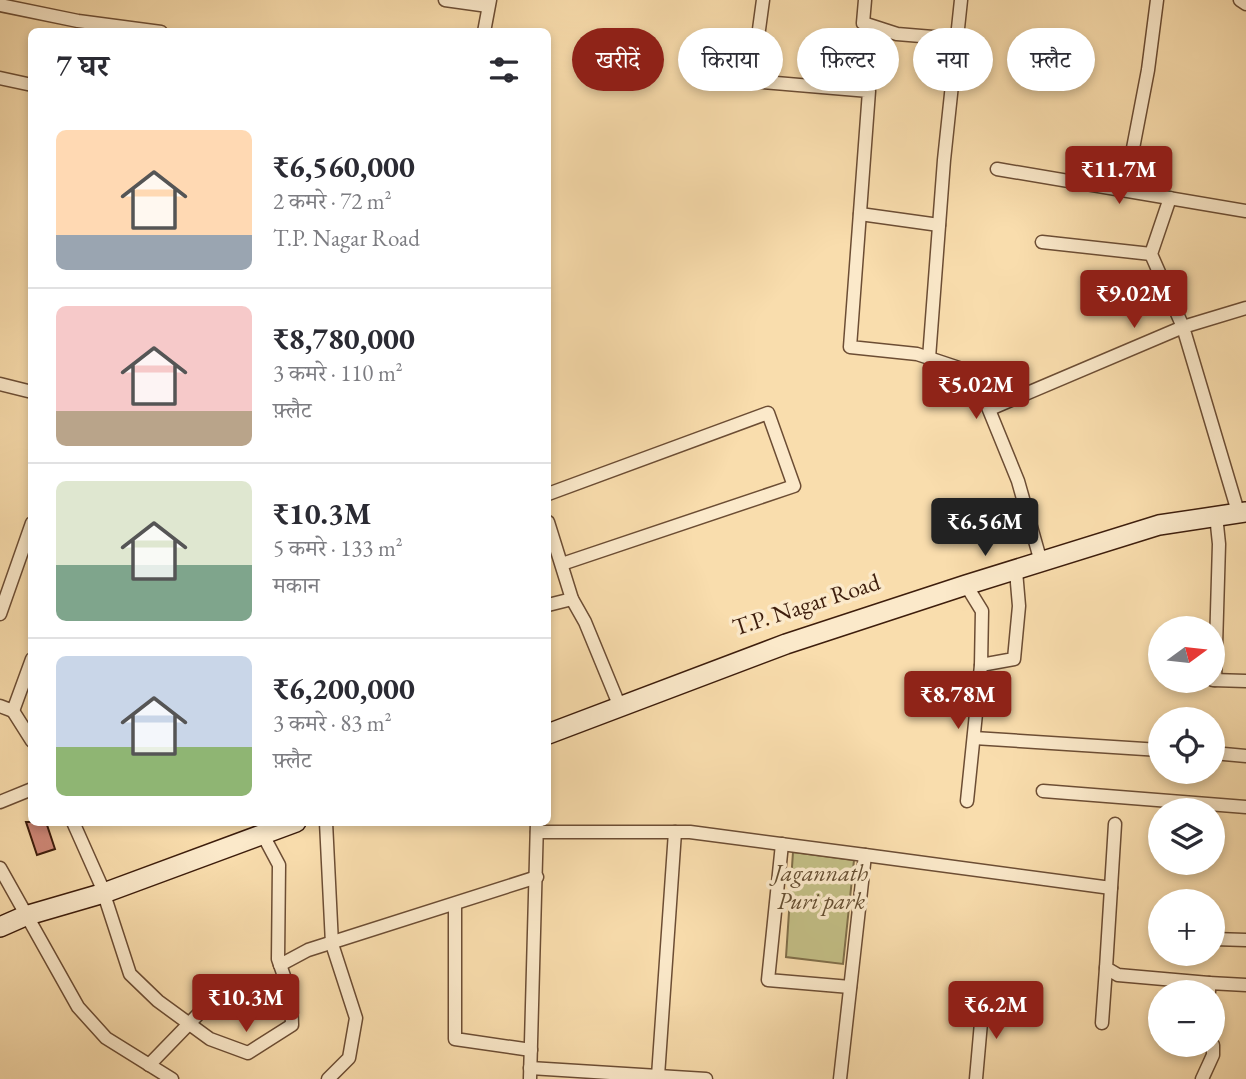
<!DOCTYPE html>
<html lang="hi">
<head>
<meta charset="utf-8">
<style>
	:root { --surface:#fff; --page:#f2f2f3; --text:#2b2b33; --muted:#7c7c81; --line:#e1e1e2; --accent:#8f2418 }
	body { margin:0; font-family:"EB Garamond","Noto Serif Devanagari",serif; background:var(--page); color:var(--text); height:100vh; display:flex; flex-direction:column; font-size:26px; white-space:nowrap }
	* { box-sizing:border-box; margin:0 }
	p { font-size:23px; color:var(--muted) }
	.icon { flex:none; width:38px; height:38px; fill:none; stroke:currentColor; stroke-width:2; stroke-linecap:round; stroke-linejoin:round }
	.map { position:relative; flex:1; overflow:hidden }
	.sheet { position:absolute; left:28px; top:28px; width:523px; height:798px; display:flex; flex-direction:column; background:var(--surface); border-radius:10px; box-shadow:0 4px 10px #0003 }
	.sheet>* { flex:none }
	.top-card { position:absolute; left:572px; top:28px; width:569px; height:63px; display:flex; gap:14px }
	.needle { width:46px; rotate:75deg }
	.fabs { position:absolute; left:1148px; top:616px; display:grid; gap:14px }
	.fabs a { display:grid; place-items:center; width:77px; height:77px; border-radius:50%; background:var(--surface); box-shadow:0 4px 10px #0003; font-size:35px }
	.price { position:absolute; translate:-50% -60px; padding:0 16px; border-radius:7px; background:var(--accent); color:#fff; font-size:23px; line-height:46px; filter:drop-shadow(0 2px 4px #0008) }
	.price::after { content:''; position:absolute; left:50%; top:42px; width:21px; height:16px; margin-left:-10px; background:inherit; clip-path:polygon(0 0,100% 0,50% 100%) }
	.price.on { background:#222; color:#fff }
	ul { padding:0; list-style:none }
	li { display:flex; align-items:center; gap:21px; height:175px; padding:0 28px }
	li+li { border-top:2px solid var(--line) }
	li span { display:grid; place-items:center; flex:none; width:196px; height:140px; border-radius:10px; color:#555 }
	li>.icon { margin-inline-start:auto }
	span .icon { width:84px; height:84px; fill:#fffc; stroke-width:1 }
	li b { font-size:30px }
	h2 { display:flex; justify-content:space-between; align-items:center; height:84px; padding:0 28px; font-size:30px }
	.tag { padding:0 24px; border-radius:32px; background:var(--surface); box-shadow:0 4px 10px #0003; font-size:24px; line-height:63px }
	.tag.on { background:var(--accent); color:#fff }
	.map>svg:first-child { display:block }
</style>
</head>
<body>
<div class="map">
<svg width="1246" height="1079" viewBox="0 0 1246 1079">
	<rect width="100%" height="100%" fill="#f9ddad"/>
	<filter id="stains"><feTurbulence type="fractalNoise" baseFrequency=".00286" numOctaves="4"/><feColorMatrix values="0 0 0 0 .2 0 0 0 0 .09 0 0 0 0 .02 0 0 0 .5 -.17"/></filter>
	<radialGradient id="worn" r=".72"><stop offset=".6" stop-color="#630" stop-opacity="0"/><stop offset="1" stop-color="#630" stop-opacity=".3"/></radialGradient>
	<path fill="#c3bf86" stroke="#806e49" stroke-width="2" d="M 793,852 L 854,860 L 843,964 L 786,957 Z"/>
	<path fill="#d28a7b" stroke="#3d1d0c" stroke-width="2" d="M 26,822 L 46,822 L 55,849 L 37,855 Z"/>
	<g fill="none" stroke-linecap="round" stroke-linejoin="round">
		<g stroke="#6c4d34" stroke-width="15">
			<g id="minor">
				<path d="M 445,0 L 488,6"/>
				<path d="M 763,0 L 752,81 L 869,91 L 850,347 L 917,354 L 974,373 L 1018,481 L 1041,562"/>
				<path d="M 865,0 L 863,23 L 897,34 L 957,39"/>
				<path d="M 1240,0 L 1246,4"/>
				<path d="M 0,5 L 78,21 L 161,32"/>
				<path d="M 484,32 L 490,0"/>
				<path d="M 0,78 L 32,85"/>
				<path d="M 997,169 L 1246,211"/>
				<path d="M 1125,190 L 1148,70 L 1157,0"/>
				<path d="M 860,214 L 939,225"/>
				<path d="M 1042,242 L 1151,254"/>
				<path d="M 929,358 L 944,160 L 961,0"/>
				<path d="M 0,384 L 32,392"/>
				<path d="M 990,409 L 1183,327 L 1151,254 L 1170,198"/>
				<path d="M 548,494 L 768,413 L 794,486 L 562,564"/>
				<path d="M 1236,505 L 1183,327 L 1246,308"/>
				<path d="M 548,522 L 572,599 L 585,622 L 620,707"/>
				<path d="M 966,585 L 982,611 L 981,665 L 1014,659 L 1019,606 L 1016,571"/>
				<path d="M 548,605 L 572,599"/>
				<path d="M 0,614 L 32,523"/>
				<path d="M 1213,680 L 1246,681"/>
				<path d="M 1215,680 L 1219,544 L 1216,515"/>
				<path d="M 0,706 L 13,711 L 32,659"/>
				<path d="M 13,711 L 32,741"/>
				<path d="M 974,738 L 1160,750"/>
				<path d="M 1213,753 L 1246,756"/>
				<path d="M 1043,791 L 1246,807"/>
				<path d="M 967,801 L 981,665"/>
				<path d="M 0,802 L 32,789"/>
				<path d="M 73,822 L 101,885 L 130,974 L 158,1001 L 210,1039 L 248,1053 L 292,1025 L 291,996 L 278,959 L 279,865 L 263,835"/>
				<path d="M 326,822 L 332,944 L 356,1018 L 349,1058 L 328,1079"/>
				<path d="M 1115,824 L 1106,968 L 1118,975 L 1209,983 L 1209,992"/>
				<path d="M 537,832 L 690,832 L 865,855 L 840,1079"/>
				<path d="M 782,844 L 768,980 L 850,987"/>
				<path d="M 865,855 L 1111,888"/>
				<path d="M 0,868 L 78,1007 L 106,1038 L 172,1079"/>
				<path d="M 455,904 L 455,1039 L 531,1050"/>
				<path d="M 1214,939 L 1246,940"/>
				<path d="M 280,965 L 308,950 L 537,877"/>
				<path d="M 1209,983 L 1246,985"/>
				<path d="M 1102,1023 L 1106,968"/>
				<path d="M 149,1065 L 214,998"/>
				<path d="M 530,1068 L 706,1079"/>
				<path d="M 658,1076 L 675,832"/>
				<path d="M 530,1079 L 537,822"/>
				<path d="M 976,1079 L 983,1000"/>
				<path d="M 1202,1079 L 1213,1055 L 1213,1045"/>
			</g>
		</g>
		<g stroke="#3d1d0c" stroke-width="22">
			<g id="secondary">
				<path d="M 548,734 L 786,644 L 966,585 L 1159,525 L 1246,512"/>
				<path d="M 0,927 L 25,916 L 104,893 L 296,822"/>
			</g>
		</g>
		<use href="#minor" stroke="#fbe9ca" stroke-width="12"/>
		<use href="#secondary" stroke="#fbe9ca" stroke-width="19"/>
	</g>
	<g text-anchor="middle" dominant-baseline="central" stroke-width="7" stroke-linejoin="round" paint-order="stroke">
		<g font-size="24" fill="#3d1d0c" stroke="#fbe9ca">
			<text transform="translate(806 604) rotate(-18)">T.P. Nagar Road</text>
		</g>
		<g font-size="24" font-style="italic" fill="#654e31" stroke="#fbe9ca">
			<text x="821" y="872">Jagannath<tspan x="821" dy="28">Puri park</tspan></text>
		</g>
	</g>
	<rect width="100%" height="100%" filter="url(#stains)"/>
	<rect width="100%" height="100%" fill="url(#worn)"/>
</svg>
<div class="fabs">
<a><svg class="needle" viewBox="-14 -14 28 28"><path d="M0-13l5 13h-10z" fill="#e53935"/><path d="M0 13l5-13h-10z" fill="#7c7c81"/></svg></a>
<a><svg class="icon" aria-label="locate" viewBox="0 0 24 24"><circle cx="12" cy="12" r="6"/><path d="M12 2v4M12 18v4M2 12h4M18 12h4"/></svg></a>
<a><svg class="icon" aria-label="layers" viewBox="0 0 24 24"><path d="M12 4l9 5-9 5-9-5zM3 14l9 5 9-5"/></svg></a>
<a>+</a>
<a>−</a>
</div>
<b class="price" style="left:1119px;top:206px">₹11.7M</b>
<b class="price" style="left:1134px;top:330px">₹9.02M</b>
<b class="price" style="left:976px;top:421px">₹5.02M</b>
<b class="price on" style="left:985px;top:558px">₹6.56M</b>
<b class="price" style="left:958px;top:731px">₹8.78M</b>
<b class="price" style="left:246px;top:1034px">₹10.3M</b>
<b class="price" style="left:996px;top:1041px">₹6.2M</b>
<div class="top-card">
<a class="tag on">खरीदें</a>
<a class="tag">किराया</a>
<a class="tag">फ़िल्टर</a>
<a class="tag">नया</a>
<a class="tag">फ़्लैट</a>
</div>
<section class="sheet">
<h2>7 घर<svg class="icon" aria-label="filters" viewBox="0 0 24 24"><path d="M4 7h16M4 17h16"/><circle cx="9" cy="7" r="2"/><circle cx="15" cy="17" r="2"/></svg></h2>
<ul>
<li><span style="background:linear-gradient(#ffd9b3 75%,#9aa5b1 0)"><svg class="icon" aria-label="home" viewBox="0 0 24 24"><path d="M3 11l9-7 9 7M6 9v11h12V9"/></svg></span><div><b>₹6,560,000</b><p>2 कमरे · 72 m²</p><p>T.P. Nagar Road</p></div></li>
<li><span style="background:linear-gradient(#f6c9c9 75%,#b9a48a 0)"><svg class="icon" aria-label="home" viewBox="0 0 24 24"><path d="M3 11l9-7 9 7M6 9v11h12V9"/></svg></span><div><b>₹8,780,000</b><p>3 कमरे · 110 m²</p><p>फ़्लैट</p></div></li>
<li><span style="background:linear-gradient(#dfe7d0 60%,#7fa58c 0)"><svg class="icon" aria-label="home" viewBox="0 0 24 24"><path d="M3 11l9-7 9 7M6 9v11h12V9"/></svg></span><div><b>₹10.3M</b><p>5 कमरे · 133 m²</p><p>मकान</p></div></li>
<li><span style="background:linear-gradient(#c9d6e8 65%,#8fb573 0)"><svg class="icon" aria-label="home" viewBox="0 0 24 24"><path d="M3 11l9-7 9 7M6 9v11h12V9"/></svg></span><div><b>₹6,200,000</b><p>3 कमरे · 83 m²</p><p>फ़्लैट</p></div></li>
</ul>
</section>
</div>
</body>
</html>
